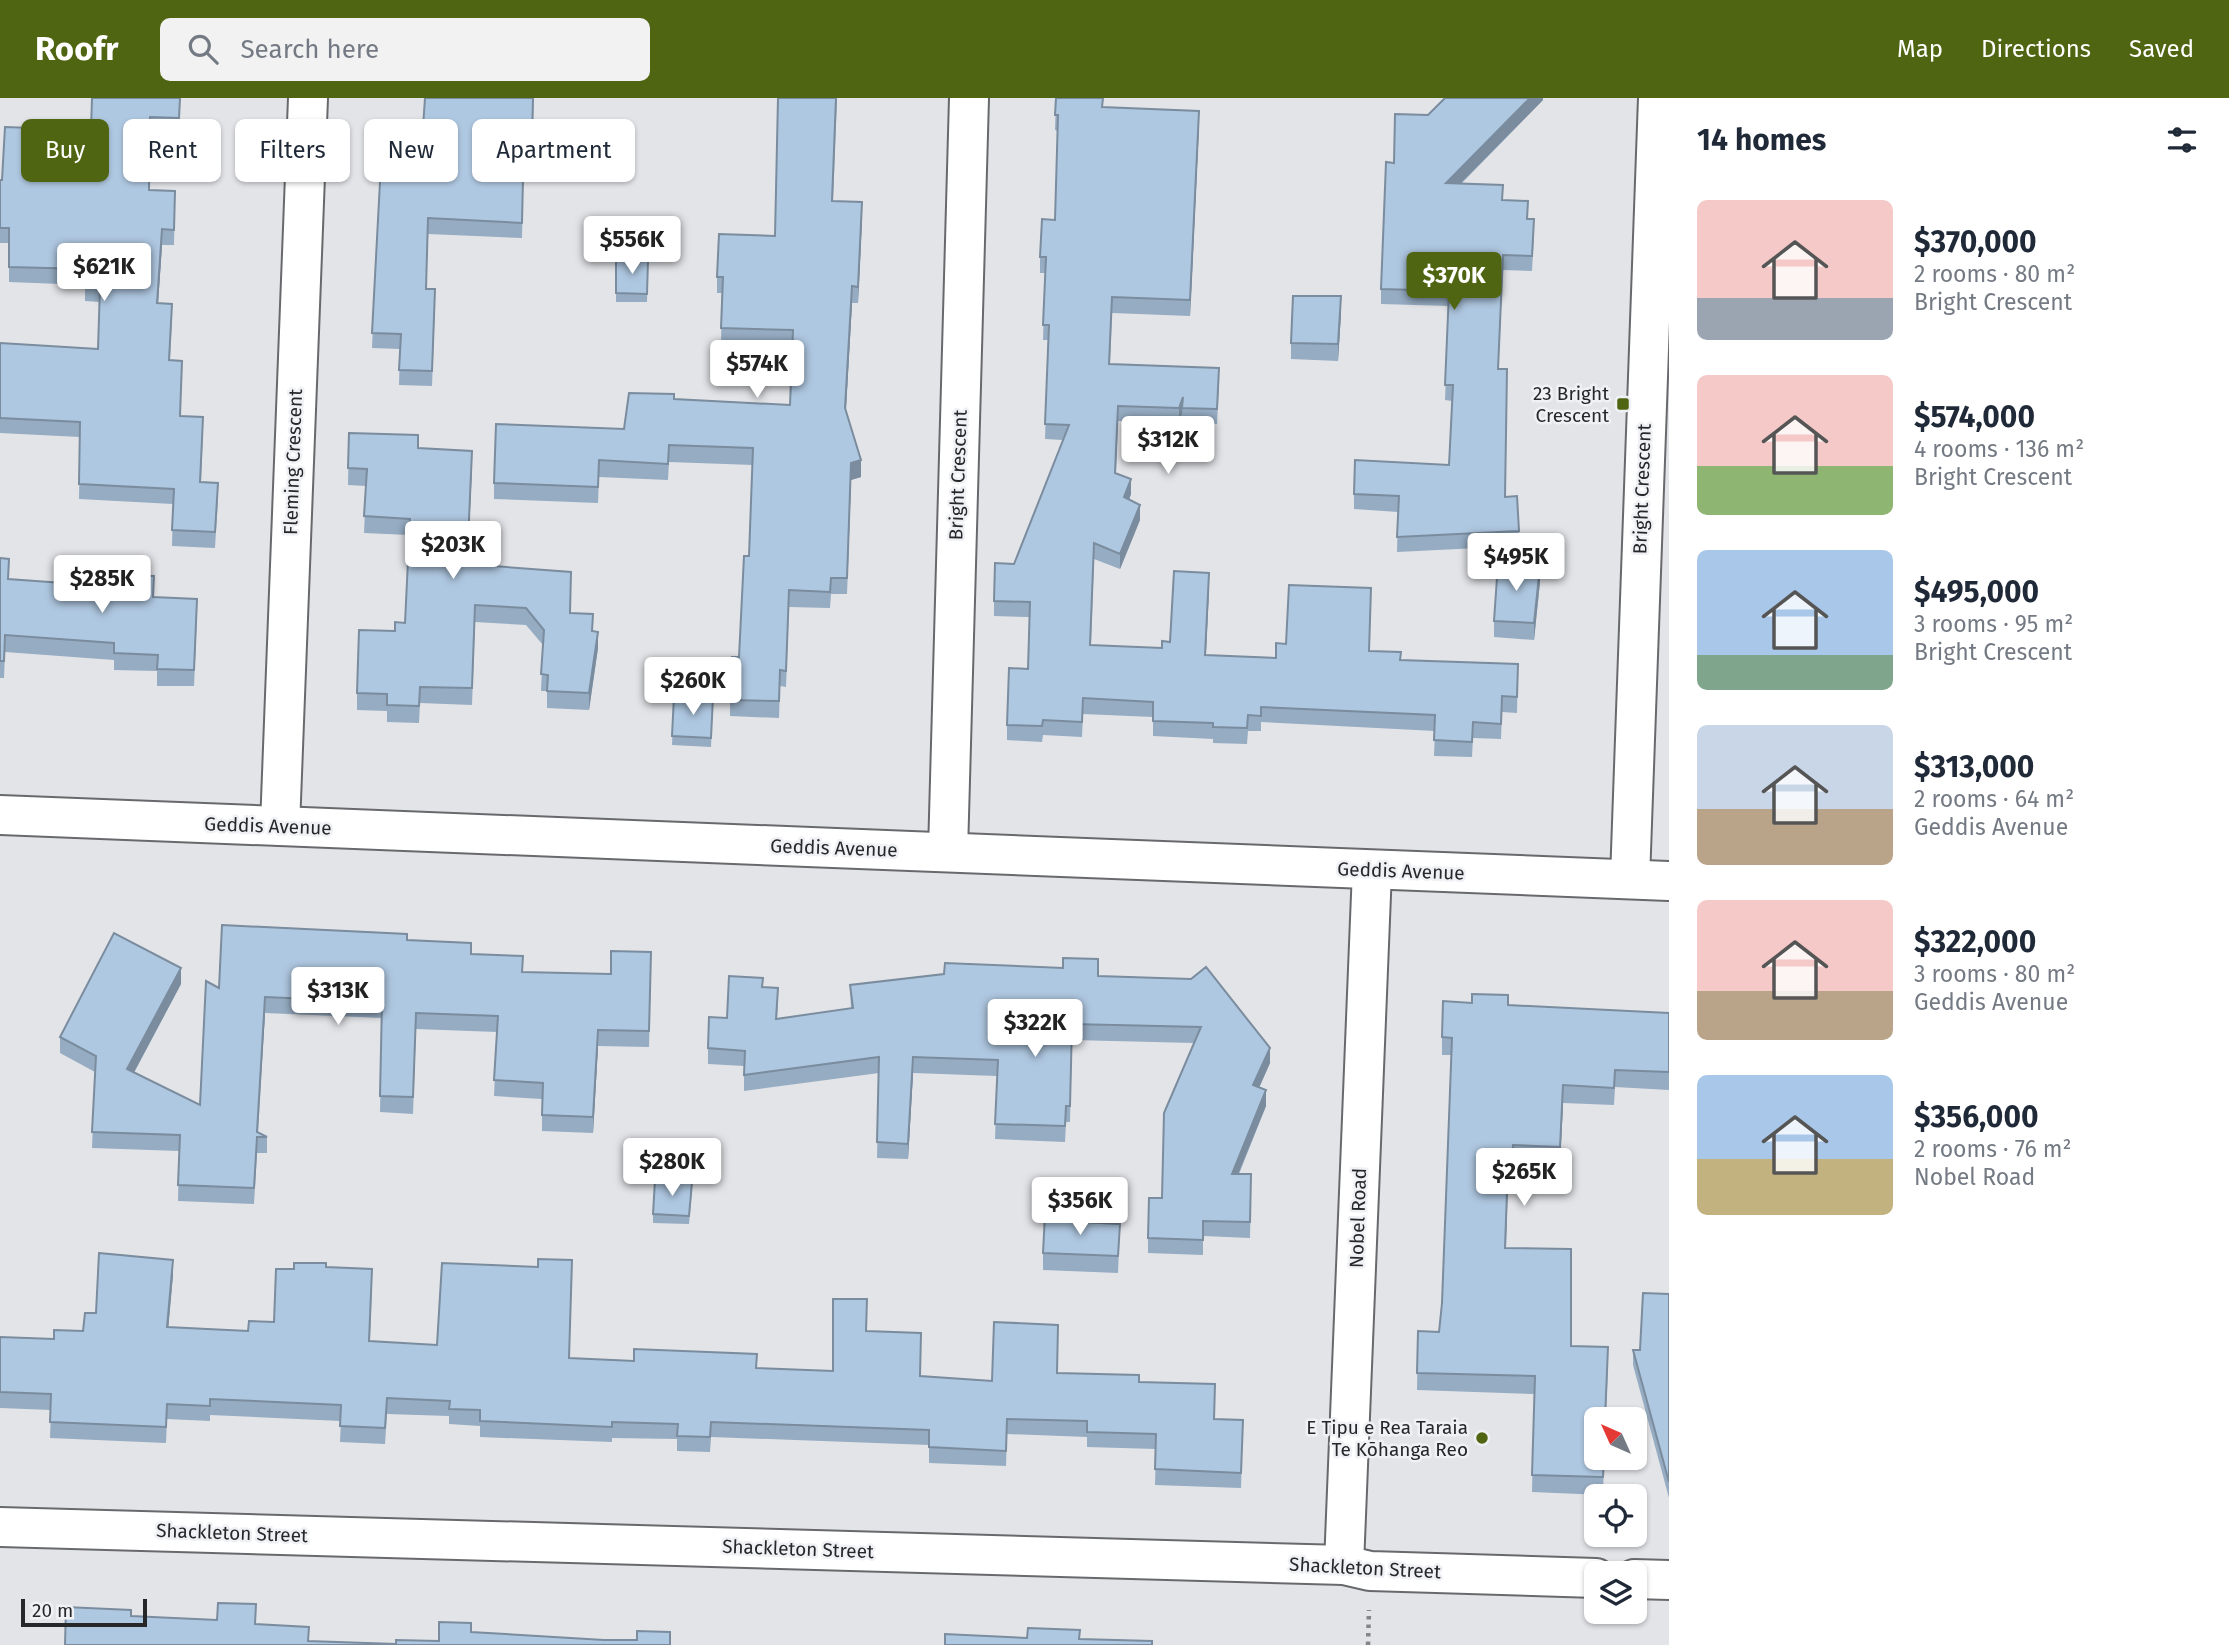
<!DOCTYPE html>
<html lang="en">
<head>
<meta charset="utf-8">
<style>
	:root { --surface:#fff; --page:#f2f2f3; --text:#1f2937; --muted:#747a83; --accent:#506511 }
	body { margin:0; font-family:"Fira Sans",sans-serif; background:var(--page); color:var(--text); height:100vh; display:flex; flex-direction:column; font-size:26px; white-space:nowrap }
	* { box-sizing:border-box; margin:0 }
	p { font-size:23px; color:var(--muted) }
	.icon { flex:none; width:38px; height:38px; fill:none; stroke:currentColor; stroke-width:2; stroke-linecap:round; stroke-linejoin:round }
	.map { position:relative; flex:1; overflow:hidden }
	.drawer { display:flex; flex-direction:column; background:var(--surface); width:560px }
	.drawer>* { flex:none }
	.top-card { position:absolute; left:21px; top:21px; width:665px; height:63px; display:flex; gap:14px }
	.needle { width:46px; rotate:315deg }
	.buttons { position:absolute; left:1584px; top:1309px; display:grid; gap:14px }
	.buttons a { display:grid; place-items:center; width:63px; height:63px; border-radius:10px; background:var(--surface); box-shadow:0 2px 5px #0004; font-size:35px }
	.scale { position:absolute; left:21px; bottom:18px; width:126px; box-sizing:border-box; padding-left:7px; border:4px solid #262728; border-top:0; font-size:19px; line-height:24px; white-space:nowrap; color:#262728; -webkit-text-stroke:5px #f0f1f5; paint-order:stroke }
	.price { position:absolute; translate:-50% -60px; padding:0 16px; border-radius:7px; background:#fff; color:#222; font-size:23px; line-height:46px; filter:drop-shadow(0 2px 4px #0008) }
	.price::after { content:''; position:absolute; left:50%; top:42px; width:21px; height:16px; margin-left:-10px; background:inherit; clip-path:polygon(0 0,100% 0,50% 100%) }
	.price.selected { background:var(--accent); color:#fff }
	ul { padding:0; list-style:none }
	li { display:flex; align-items:center; gap:21px; height:175px; padding:0 28px }
	li span { display:grid; place-items:center; flex:none; width:196px; height:140px; border-radius:10px; color:#555 }
	li>.icon { margin-inline-start:auto }
	span .icon { width:84px; height:84px; fill:#fffc; stroke-width:1 }
	li b { font-size:30px }
	h2 { display:flex; justify-content:space-between; align-items:center; height:84px; padding:0 28px; font-size:30px }
	.pill { padding:0 24px; border-radius:10px; background:var(--surface); box-shadow:0 2px 5px #0004; font-size:24px; line-height:63px }
	.pill.selected { background:var(--accent); color:#fff }
	header { display:flex; align-items:center; gap:42px; box-sizing:border-box; height:98px; padding:0 35px; background:var(--accent); color:#fff }
	header strong { font-size:33px }
	nav { display:flex; gap:38px; margin-inline-start:auto; font-size:24px }
	.search { width:490px; height:63px; background:var(--page); display:flex; align-items:center; gap:18px; box-sizing:border-box; padding:0 24px; border-radius:10px; color:var(--muted); font-size:26px }
	main { display:flex; flex:1; min-height:0 }
	.map>svg:first-child { display:block }
</style>
</head>
<body>
<header>
<strong>Roofr</strong>
<div class="search"><svg class="icon" aria-label="search" viewBox="0 0 24 24"><circle cx="10" cy="10" r="6"/><path d="M15 15l6 6"/></svg>Search here</div>
<nav><a>Map</a><a>Directions</a><a>Saved</a></nav>
</header>
<main>
<div class="map">
<svg width="1669" height="1547" viewBox="0 0 1669 1547">
	<rect width="100%" height="100%" fill="#e3e4e8"/>
	<g fill="none" stroke-linecap="round" stroke-linejoin="round">
		<g stroke="#68696c" stroke-width="42">
			<g id="minor">
				<path d="M 0,717 L 1669,783"/>
				<path d="M 280,728 L 308,0"/>
				<path d="M 948,754 L 969,0"/>
				<path d="M 1630,781 L 1658,0"/>
				<path d="M 0,1429 L 1344,1467 L 1370,1473 L 1596,1480"/>
				<path d="M 1344,1467 L 1372,772"/>
				<path d="M 1634,1481 L 1669,1482"/>
			</g>
		</g>
		<path stroke="#848588" stroke-width="4.5" stroke-dasharray="3.5 5" stroke-linecap="butt" d="M 1368,1547 L 1369,1512"/>
		<use href="#minor" stroke="#fff" stroke-width="38"/>
	</g>
	<g fill="#96acc2">
		<path d="M 180,0 L 179,35 L 150,34 L 150,92 L 175,93 L 174,147 L 162,147 L 158,205 L 172,221 L 170,262 L 182,278 L 180,318 L 203,334 L 201,384 L 218,400 L 215,450 L 172,448 L 173,406 L 79,401 L 80,339 L 0,335 L 0,245 L 98,251 L 100,204 L 85,203 L 85,187 L 9,184 L 9,145 L 0,145 L 0,82 L 2,82 L 91,32 Z"/>
		<path d="M 534,0 L 532,52 L 524,52 L 522,140 L 428,136 L 426,191 L 435,207 L 432,288 L 399,287 L 400,251 L 372,250 L 380,81 L 369,80 L 369,65 L 423,29 Z"/>
		<path d="M 778,0 L 837,0 L 833,103 L 862,121 L 858,205 L 852,205 L 846,313 L 861,379 L 851,382 L 847,496 L 831,496 L 830,510 L 789,509 L 786,589 L 780,588 L 779,620 L 730,618 L 730,602 L 739,559 L 749,458 L 753,367 L 669,364 L 668,382 L 599,379 L 598,405 L 494,401 L 494,385 L 624,331 L 674,301 L 790,307 L 793,249 L 721,246 L 722,195 L 717,195 L 717,179 L 775,138 Z"/>
		<path d="M 1056,0 L 1199,28 L 1190,218 L 1112,215 L 1110,266 L 1219,286 L 1217,326 L 1182,325 L 1182,316 L 1179,325 L 1118,323 L 1116,375 L 1131,396 L 1129,402 L 1140,422 L 1120,471 L 1094,461 L 1091,547 L 1162,550 L 1170,544 L 1209,490 L 1206,557 L 1276,560 L 1369,553 L 1401,562 L 1518,566 L 1517,615 L 1502,614 L 1501,641 L 1473,640 L 1472,659 L 1434,658 L 1435,633 L 1261,624 L 1261,633 L 1248,633 L 1247,646 L 1213,645 L 1213,641 L 1153,638 L 1153,619 L 1083,616 L 1082,639 L 1043,637 L 1042,644 L 1007,642 L 1007,627 L 1028,571 L 1029,519 L 994,518 L 994,503 L 1014,466 L 1063,342 L 1045,341 L 1048,242 L 1043,242 L 1045,175 L 1040,175 L 1040,159 L 1055,122 L 1058,33 L 1055,32 Z"/>
		<path d="M 1543,0 L 1543,2 L 1461,86 L 1503,102 L 1528,121 L 1534,137 L 1532,173 L 1503,172 L 1498,271 L 1505,399 L 1519,433 L 1519,448 L 1397,454 L 1398,414 L 1354,411 L 1354,396 L 1449,367 L 1452,303 L 1445,302 L 1449,208 L 1381,206 L 1381,191 L 1394,65 L 1428,17 Z"/>
		<path d="M 616,161 L 648,162 L 647,204 L 616,204 Z"/>
		<path d="M 1341,215 L 1338,263 L 1291,261 L 1291,245 Z"/>
		<path d="M 349,335 L 418,350 L 472,369 L 467,466 L 571,491 L 570,515 L 593,533 L 598,550 L 589,612 L 547,610 L 547,593 L 541,593 L 543,547 L 526,527 L 475,524 L 472,607 L 420,605 L 419,625 L 387,624 L 387,613 L 357,612 L 357,595 L 395,533 L 405,525 L 409,437 L 364,435 L 366,388 L 348,387 Z"/>
		<path d="M 0,460 L 9,481 L 153,499 L 197,517 L 194,588 L 157,588 L 157,573 L 114,572 L 114,562 L 5,554 L 4,580 L 0,580 Z"/>
		<path d="M 1540,484 L 1534,542 L 1494,539 L 1494,523 Z"/>
		<path d="M 674,598 L 713,599 L 711,649 L 672,647 Z"/>
		<path d="M 407,842 L 471,856 L 523,874 L 611,876 L 651,870 L 649,949 L 598,948 L 593,1035 L 542,1033 L 542,1001 L 494,998 L 497,934 L 416,931 L 413,1016 L 380,1014 L 382,920 L 265,915 L 258,1035 L 267,1039 L 267,1055 L 257,1055 L 254,1106 L 178,1103 L 179,1053 L 92,1050 L 95,974 L 60,955 L 60,939 L 181,886 L 134,975 L 200,1007 L 219,890 Z"/>
		<path d="M 1098,878 L 1191,881 L 1270,965 L 1259,990 L 1266,1008 L 1239,1076 L 1251,1092 L 1250,1140 L 1203,1138 L 1203,1157 L 1148,1155 L 1148,1140 L 1162,1100 L 1194,945 L 1072,942 L 1070,1024 L 1066,1024 L 1065,1044 L 995,1041 L 997,978 L 913,975 L 908,1061 L 877,1060 L 879,975 L 744,993 L 744,968 L 708,966 L 708,950 L 727,920 L 762,889 L 778,906 L 777,921 L 851,911 L 850,887 Z"/>
		<path d="M 1508,907 L 1669,915 L 1669,992 L 1615,989 L 1614,1007 L 1563,1005 L 1560,1066 L 1513,1064 L 1512,1083 L 1508,1083 L 1506,1150 L 1571,1248 L 1608,1266 L 1606,1321 L 1596,1321 L 1604,1360 L 1603,1397 L 1532,1394 L 1534,1296 L 1417,1292 L 1418,1233 L 1439,1234 L 1442,1205 L 1451,957 L 1442,957 L 1442,939 Z"/>
		<path d="M 692,1093 L 689,1126 L 653,1125 L 653,1116 Z"/>
		<path d="M 1082,1124 L 1120,1126 L 1118,1175 L 1043,1172 L 1043,1155 Z"/>
		<path d="M 326,1169 L 372,1187 L 370,1243 L 437,1247 L 572,1177 L 569,1260 L 757,1270 L 833,1273 L 866,1233 L 921,1251 L 920,1278 L 992,1283 L 1058,1275 L 1139,1284 L 1215,1321 L 1243,1322 L 1241,1390 L 1155,1387 L 1156,1351 L 1087,1349 L 1087,1339 L 1007,1336 L 1006,1368 L 929,1365 L 929,1347 L 711,1339 L 710,1354 L 677,1353 L 677,1341 L 612,1340 L 612,1344 L 480,1339 L 480,1328 L 449,1326 L 449,1318 L 387,1316 L 385,1346 L 340,1344 L 341,1323 L 210,1317 L 210,1323 L 167,1321 L 166,1345 L 50,1340 L 51,1312 L 0,1310 L 0,1239 L 54,1241 L 83,1233 L 96,1215 L 173,1177 L 168,1229 L 248,1233 L 274,1224 L 294,1171 Z"/>
		<path d="M 1669,1196 L 1669,1400 L 1633,1267 L 1633,1252 L 1640,1252 Z"/>
	</g>
	<g fill="#7a8c9e">
		<path d="M 1530,0 L 1543,0 L 1543,2 L 1446,100 L 1446,85 Z"/>
		<path d="M 1199,13 L 1199,28 L 1190,218 L 1190,202 Z"/>
		<path d="M 862,104 L 862,121 L 858,205 L 858,189 Z"/>
		<path d="M 162,131 L 162,147 L 157,221 L 157,205 Z"/>
		<path d="M 852,188 L 852,205 L 845,327 L 845,310 Z"/>
		<path d="M 1341,198 L 1341,215 L 1338,263 L 1338,246 Z"/>
		<path d="M 1183,299 L 1182,316 L 1179,325 L 1179,310 Z"/>
		<path d="M 472,353 L 472,369 L 467,483 L 467,466 Z"/>
		<path d="M 861,362 L 861,379 L 851,382 L 847,496 L 851,365 Z"/>
		<path d="M 1131,381 L 1131,396 L 1124,415 L 1124,399 Z"/>
		<path d="M 1140,407 L 1140,422 L 1120,471 L 1120,456 Z"/>
		<path d="M 1540,468 L 1540,484 L 1534,542 L 1534,525 Z"/>
		<path d="M 1209,475 L 1209,490 L 1205,573 L 1205,557 Z"/>
		<path d="M 598,534 L 598,550 L 589,612 L 589,595 Z"/>
		<path d="M 181,870 L 181,886 L 127,987 L 127,971 Z"/>
		<path d="M 265,899 L 265,915 L 257,1039 Z"/>
		<path d="M 598,932 L 598,948 L 593,1035 L 593,1019 Z"/>
		<path d="M 1270,950 L 1270,965 L 1253,1003 L 1253,987 Z"/>
		<path d="M 913,959 L 913,975 L 908,1061 L 908,1046 Z"/>
		<path d="M 1563,987 L 1563,1005 L 1560,1066 L 1560,1049 Z"/>
		<path d="M 1266,992 L 1266,1008 L 1232,1091 L 1232,1076 Z"/>
		<path d="M 1508,1065 L 1508,1083 L 1505,1167 L 1505,1150 Z"/>
		<path d="M 173,1162 L 173,1177 L 167,1245 L 167,1229 Z"/>
	</g>
	<g fill="#afc8e1" stroke="#7a8c9e" stroke-width="2">
		<path d="M 92,0 L 180,0 L 179,20 L 150,19 L 149,92 L 175,93 L 174,132 L 162,131 L 157,205 L 172,206 L 169,262 L 182,263 L 180,318 L 203,319 L 200,384 L 218,385 L 215,434 L 172,432 L 174,391 L 79,386 L 80,324 L 0,320 L 0,245 L 98,251 L 100,188 L 85,187 L 86,171 L 9,169 L 9,130 L 0,130 L 0,82 L 2,82 L 5,29 L 91,32 Z"/>
		<path d="M 425,0 L 533,0 L 532,37 L 524,36 L 522,125 L 428,120 L 426,191 L 435,191 L 432,273 L 399,272 L 401,236 L 372,235 L 381,65 L 369,65 L 371,27 L 423,29 Z"/>
		<path d="M 778,0 L 836,0 L 832,103 L 862,104 L 858,189 L 852,188 L 845,310 L 861,362 L 851,365 L 847,480 L 831,480 L 830,494 L 789,492 L 786,573 L 780,572 L 779,603 L 730,602 L 732,559 L 739,559 L 744,458 L 749,458 L 753,350 L 669,347 L 668,366 L 599,362 L 598,389 L 494,385 L 496,326 L 624,331 L 629,295 L 674,296 L 674,301 L 790,307 L 793,232 L 721,230 L 723,179 L 717,179 L 719,136 L 775,138 Z"/>
		<path d="M 1056,0 L 1103,0 L 1102,9 L 1199,13 L 1190,202 L 1112,199 L 1109,266 L 1219,270 L 1217,311 L 1182,310 L 1183,299 L 1179,310 L 1118,308 L 1115,375 L 1131,381 L 1124,399 L 1140,407 L 1120,456 L 1094,445 L 1090,547 L 1162,550 L 1162,543 L 1170,544 L 1174,473 L 1209,475 L 1205,557 L 1276,560 L 1276,545 L 1286,546 L 1289,487 L 1371,490 L 1369,553 L 1401,554 L 1400,562 L 1518,566 L 1517,599 L 1502,598 L 1501,626 L 1473,624 L 1472,644 L 1434,642 L 1435,617 L 1261,609 L 1261,618 L 1248,617 L 1247,630 L 1213,629 L 1213,625 L 1153,623 L 1153,604 L 1083,600 L 1082,624 L 1043,622 L 1042,628 L 1007,627 L 1009,570 L 1028,571 L 1030,504 L 994,503 L 995,465 L 1014,466 L 1069,327 L 1045,326 L 1049,227 L 1043,227 L 1046,159 L 1040,159 L 1042,121 L 1055,122 L 1058,17 L 1055,17 Z"/>
		<path d="M 1445,0 L 1530,0 L 1446,85 L 1503,87 L 1502,102 L 1528,103 L 1527,121 L 1534,121 L 1532,158 L 1503,157 L 1498,271 L 1507,271 L 1505,399 L 1517,398 L 1519,433 L 1397,439 L 1399,398 L 1354,396 L 1355,362 L 1449,367 L 1453,287 L 1445,287 L 1449,193 L 1381,191 L 1386,64 L 1394,65 L 1395,16 L 1428,17 Z"/>
		<path d="M 616,161 L 648,162 L 647,196 L 616,195 Z"/>
		<path d="M 1293,198 L 1341,198 L 1338,246 L 1291,245 Z"/>
		<path d="M 349,335 L 418,337 L 418,350 L 472,353 L 467,466 L 571,474 L 570,515 L 593,516 L 592,533 L 598,534 L 589,595 L 547,593 L 548,577 L 541,576 L 544,532 L 526,510 L 475,507 L 472,590 L 420,589 L 419,608 L 387,607 L 387,596 L 357,595 L 359,532 L 395,533 L 395,524 L 405,525 L 410,421 L 364,418 L 367,371 L 348,370 Z"/>
		<path d="M 0,460 L 9,461 L 8,481 L 77,486 L 77,476 L 154,478 L 153,499 L 197,501 L 194,572 L 157,571 L 158,557 L 114,555 L 114,545 L 5,537 L 4,563 L 0,563 Z"/>
		<path d="M 1498,465 L 1540,468 L 1534,525 L 1494,523 Z"/>
		<path d="M 674,598 L 713,599 L 711,640 L 672,638 Z"/>
		<path d="M 222,827 L 407,836 L 407,842 L 471,845 L 471,856 L 523,858 L 522,874 L 611,876 L 611,853 L 651,854 L 649,933 L 598,932 L 593,1019 L 542,1017 L 543,985 L 494,982 L 498,918 L 416,915 L 413,999 L 380,998 L 382,904 L 265,899 L 257,1034 L 267,1039 L 257,1039 L 254,1090 L 178,1087 L 180,1037 L 92,1034 L 96,958 L 60,939 L 114,835 L 181,870 L 127,971 L 200,1007 L 206,883 L 219,890 Z"/>
		<path d="M 1063,860 L 1098,861 L 1098,878 L 1191,881 L 1206,869 L 1270,950 L 1253,987 L 1266,992 L 1232,1076 L 1251,1076 L 1250,1124 L 1203,1123 L 1203,1142 L 1148,1140 L 1149,1100 L 1162,1100 L 1164,1015 L 1201,929 L 1072,926 L 1070,1008 L 1066,1008 L 1065,1028 L 995,1026 L 998,962 L 913,959 L 908,1046 L 877,1044 L 879,959 L 744,977 L 745,953 L 708,950 L 709,919 L 727,920 L 729,878 L 763,880 L 762,889 L 778,890 L 776,921 L 853,910 L 850,887 L 944,876 L 945,865 L 1063,870 Z"/>
		<path d="M 1472,896 L 1508,897 L 1508,907 L 1669,915 L 1669,974 L 1615,972 L 1614,990 L 1563,987 L 1560,1049 L 1513,1047 L 1512,1065 L 1508,1065 L 1505,1150 L 1571,1151 L 1571,1248 L 1608,1249 L 1605,1321 L 1596,1321 L 1596,1360 L 1604,1360 L 1603,1379 L 1532,1377 L 1535,1278 L 1417,1275 L 1418,1233 L 1439,1234 L 1442,1205 L 1452,940 L 1442,939 L 1443,903 L 1472,905 Z"/>
		<path d="M 655,1082 L 692,1084 L 689,1118 L 653,1116 Z"/>
		<path d="M 1045,1116 L 1082,1118 L 1082,1124 L 1120,1126 L 1118,1158 L 1043,1155 Z"/>
		<path d="M 99,1155 L 173,1162 L 167,1229 L 248,1233 L 249,1223 L 274,1224 L 276,1171 L 294,1171 L 294,1165 L 326,1165 L 326,1169 L 372,1171 L 369,1243 L 437,1247 L 442,1165 L 538,1169 L 538,1161 L 572,1162 L 569,1260 L 634,1263 L 634,1251 L 757,1256 L 756,1270 L 833,1273 L 833,1201 L 867,1201 L 866,1233 L 921,1235 L 920,1278 L 992,1283 L 994,1224 L 1058,1227 L 1057,1275 L 1139,1277 L 1139,1284 L 1215,1286 L 1214,1321 L 1243,1322 L 1241,1375 L 1155,1371 L 1156,1336 L 1087,1334 L 1087,1323 L 1007,1321 L 1006,1353 L 929,1349 L 929,1332 L 711,1324 L 710,1339 L 677,1338 L 678,1326 L 612,1324 L 612,1329 L 480,1323 L 480,1312 L 449,1311 L 450,1303 L 387,1300 L 385,1330 L 340,1328 L 341,1307 L 210,1301 L 210,1308 L 167,1306 L 166,1329 L 50,1324 L 51,1296 L 0,1294 L 0,1239 L 54,1241 L 54,1232 L 83,1233 L 85,1215 L 96,1215 Z"/>
		<path d="M 1643,1195 L 1669,1196 L 1669,1384 L 1633,1252 L 1640,1252 Z"/>
		<path d="M 218,1505 L 256,1506 L 255,1526 L 309,1529 L 308,1543 L 396,1546 L 396,1542 L 439,1543 L 439,1524 L 471,1525 L 471,1534 L 604,1542 L 637,1542 L 637,1533 L 670,1534 L 670,1547 L 65,1547 L 66,1509 L 131,1512 L 131,1518 L 217,1522 Z"/>
		<path d="M 1028,1530 L 1080,1532 L 1079,1541 L 1152,1543 L 1152,1547 L 945,1547 L 945,1536 L 1027,1540 Z"/>
	</g>
	<g fill="#506511" stroke="#f0f1f5" stroke-width="2.5">
		<rect x="1616" y="299" width="14" height="14" rx="3.5"/>
		<circle cx="1482" cy="1340" r="7"/>
	</g>
	<g text-anchor="middle" dominant-baseline="central" stroke-width="5" stroke-linejoin="round" paint-order="stroke">
		<g font-size="19" fill="#262728" stroke="#f0f1f5" text-anchor="end">
			<text x="1609" y="295">23 Bright<tspan x="1609" dy="22">Crescent</tspan></text>
			<text x="1468" y="1329">E Tipu e Rea Taraia<tspan x="1468" dy="22">Te Kōhanga Reo</tspan></text>
		</g>
		<g font-size="19" fill="#262728" stroke="#f0f1f5">
			<text transform="translate(293 364) rotate(-88)">Fleming Crescent</text>
			<text transform="translate(958 377) rotate(-88)">Bright Crescent</text>
			<text transform="translate(1642 391) rotate(-88)">Bright Crescent</text>
			<text transform="translate(268 728) rotate(2)">Geddis Avenue</text>
			<text transform="translate(834 750) rotate(2)">Geddis Avenue</text>
			<text transform="translate(1401 773) rotate(2)">Geddis Avenue</text>
			<text transform="translate(1358 1120) rotate(-88)">Nobel Road</text>
			<text transform="translate(232 1435) rotate(2)">Shackleton Street</text>
			<text transform="translate(798 1451) rotate(2)">Shackleton Street</text>
			<text transform="translate(1365 1470) rotate(3)">Shackleton Street</text>
		</g>
	</g>
</svg>
<div class="buttons">
<a><svg class="needle" viewBox="-14 -14 28 28"><path d="M0-13l5 13h-10z" fill="#e53935"/><path d="M0 13l5-13h-10z" fill="#747a83"/></svg></a>
<a><svg class="icon" aria-label="locate" viewBox="0 0 24 24"><circle cx="12" cy="12" r="6"/><path d="M12 2v4M12 18v4M2 12h4M18 12h4"/></svg></a>
<a><svg class="icon" aria-label="layers" viewBox="0 0 24 24"><path d="M12 4l9 5-9 5-9-5zM3 14l9 5 9-5"/></svg></a>
</div>
<div class="scale">20 m</div>
<b class="price" style="left:632px;top:178px">$556K</b>
<b class="price" style="left:104px;top:205px">$621K</b>
<b class="price selected" style="left:1454px;top:214px">$370K</b>
<b class="price" style="left:757px;top:302px">$574K</b>
<b class="price" style="left:1168px;top:378px">$312K</b>
<b class="price" style="left:453px;top:483px">$203K</b>
<b class="price" style="left:1516px;top:495px">$495K</b>
<b class="price" style="left:102px;top:517px">$285K</b>
<b class="price" style="left:693px;top:619px">$260K</b>
<b class="price" style="left:338px;top:929px">$313K</b>
<b class="price" style="left:1035px;top:961px">$322K</b>
<b class="price" style="left:672px;top:1100px">$280K</b>
<b class="price" style="left:1524px;top:1110px">$265K</b>
<b class="price" style="left:1080px;top:1139px">$356K</b>
<div class="top-card">
<a class="pill selected">Buy</a>
<a class="pill">Rent</a>
<a class="pill">Filters</a>
<a class="pill">New</a>
<a class="pill">Apartment</a>
</div>
</div>
<section class="drawer">
<h2>14 homes<svg class="icon" aria-label="filters" viewBox="0 0 24 24"><path d="M4 7h16M4 17h16"/><circle cx="9" cy="7" r="2"/><circle cx="15" cy="17" r="2"/></svg></h2>
<ul>
<li><span style="background:linear-gradient(#f6c9c9 70%,#9aa5b1 0)"><svg class="icon" aria-label="home" viewBox="0 0 24 24"><path d="M3 11l9-7 9 7M6 9v11h12V9"/></svg></span><div><b>$370,000</b><p>2 rooms · 80 m²</p><p>Bright Crescent</p></div></li>
<li><span style="background:linear-gradient(#f6c9c9 65%,#8fb573 0)"><svg class="icon" aria-label="home" viewBox="0 0 24 24"><path d="M3 11l9-7 9 7M6 9v11h12V9"/></svg></span><div><b>$574,000</b><p>4 rooms · 136 m²</p><p>Bright Crescent</p></div></li>
<li><span style="background:linear-gradient(#a9c7e8 75%,#7fa58c 0)"><svg class="icon" aria-label="home" viewBox="0 0 24 24"><path d="M3 11l9-7 9 7M6 9v11h12V9"/></svg></span><div><b>$495,000</b><p>3 rooms · 95 m²</p><p>Bright Crescent</p></div></li>
<li><span style="background:linear-gradient(#c9d6e8 60%,#b9a48a 0)"><svg class="icon" aria-label="home" viewBox="0 0 24 24"><path d="M3 11l9-7 9 7M6 9v11h12V9"/></svg></span><div><b>$313,000</b><p>2 rooms · 64 m²</p><p>Geddis Avenue</p></div></li>
<li><span style="background:linear-gradient(#f6c9c9 65%,#b9a48a 0)"><svg class="icon" aria-label="home" viewBox="0 0 24 24"><path d="M3 11l9-7 9 7M6 9v11h12V9"/></svg></span><div><b>$322,000</b><p>3 rooms · 80 m²</p><p>Geddis Avenue</p></div></li>
<li><span style="background:linear-gradient(#a9c7e8 60%,#c2b280 0)"><svg class="icon" aria-label="home" viewBox="0 0 24 24"><path d="M3 11l9-7 9 7M6 9v11h12V9"/></svg></span><div><b>$356,000</b><p>2 rooms · 76 m²</p><p>Nobel Road</p></div></li>
</ul>
</section>
</main>
</body>
</html>
